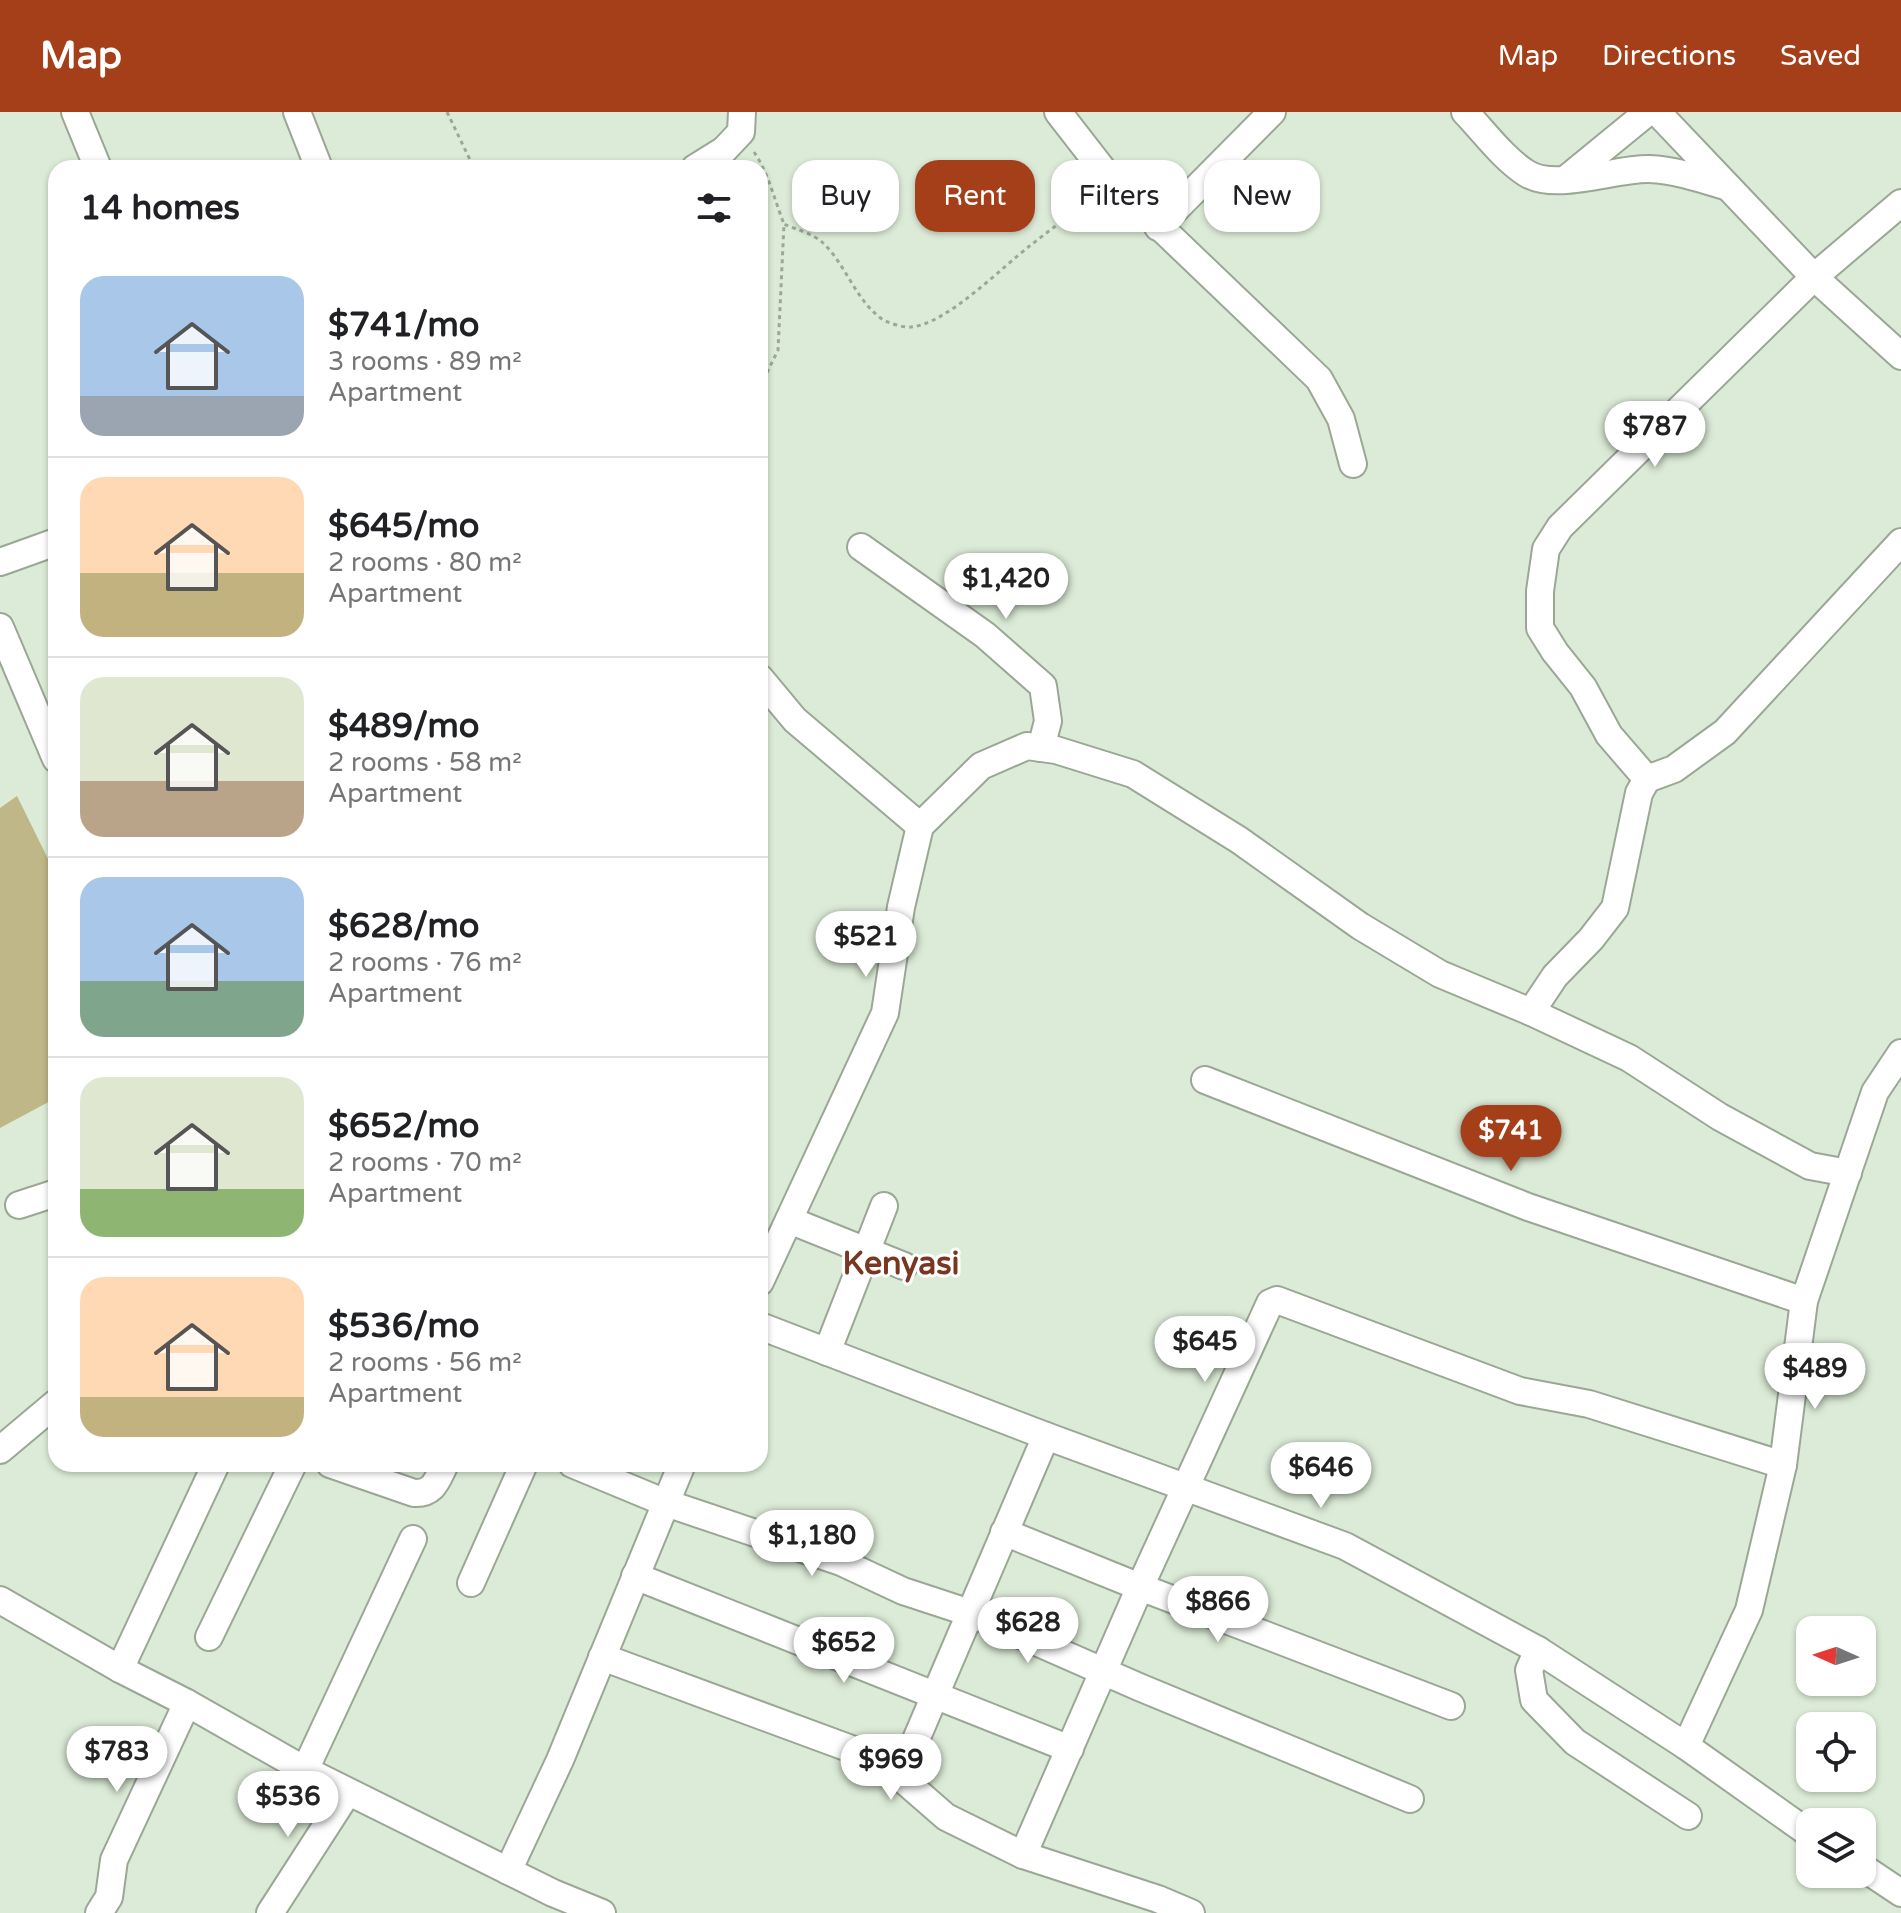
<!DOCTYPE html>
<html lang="en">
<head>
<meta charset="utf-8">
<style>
	:root { --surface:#fff; --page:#f2f2f2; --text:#202124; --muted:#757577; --line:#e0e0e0; --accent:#a53f1a }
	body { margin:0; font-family:"Varela Round",sans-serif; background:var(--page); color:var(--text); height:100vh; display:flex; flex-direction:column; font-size:30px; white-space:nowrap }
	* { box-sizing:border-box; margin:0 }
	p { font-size:26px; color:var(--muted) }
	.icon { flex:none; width:44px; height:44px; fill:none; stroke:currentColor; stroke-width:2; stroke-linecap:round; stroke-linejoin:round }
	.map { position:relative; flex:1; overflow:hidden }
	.drawer { position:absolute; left:48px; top:48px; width:720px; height:1312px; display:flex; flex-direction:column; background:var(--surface); border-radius:24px; box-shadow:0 2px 6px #0004 }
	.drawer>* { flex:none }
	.banner { position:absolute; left:792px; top:48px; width:760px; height:72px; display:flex; gap:16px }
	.needle { width:52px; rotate:273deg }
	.tools { position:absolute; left:1796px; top:1504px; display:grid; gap:16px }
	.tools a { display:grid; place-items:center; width:80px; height:80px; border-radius:16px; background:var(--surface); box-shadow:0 2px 6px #0004; font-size:40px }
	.price { position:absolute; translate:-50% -68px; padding:0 18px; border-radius:28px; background:#fff; color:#222; font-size:26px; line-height:52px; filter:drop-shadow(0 2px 4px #0008) }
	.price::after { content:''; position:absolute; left:50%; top:48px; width:24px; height:18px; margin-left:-12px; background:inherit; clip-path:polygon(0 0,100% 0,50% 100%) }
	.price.on { background:var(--accent); color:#fff }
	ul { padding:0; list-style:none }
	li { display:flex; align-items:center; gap:24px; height:200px; padding:0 32px }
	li+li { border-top:2px solid var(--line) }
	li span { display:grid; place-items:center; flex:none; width:224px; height:160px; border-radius:24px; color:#555 }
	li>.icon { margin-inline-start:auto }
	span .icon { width:96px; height:96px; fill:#fffc; stroke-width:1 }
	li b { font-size:34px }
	h2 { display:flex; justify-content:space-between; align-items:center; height:96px; padding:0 32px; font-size:34px }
	.chip { padding:0 28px; border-radius:24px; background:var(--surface); box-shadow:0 2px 6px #0004; font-size:28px; line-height:72px }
	.chip.on { background:var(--accent); color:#fff }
	header { display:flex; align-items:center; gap:48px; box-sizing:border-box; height:112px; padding:0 40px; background:var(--accent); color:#fff }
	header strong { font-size:38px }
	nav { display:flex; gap:44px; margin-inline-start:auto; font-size:28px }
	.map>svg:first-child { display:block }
</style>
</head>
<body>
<header>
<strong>Map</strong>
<nav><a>Map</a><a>Directions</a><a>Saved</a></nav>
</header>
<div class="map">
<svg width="1901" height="1801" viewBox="0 0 1901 1801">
	<rect width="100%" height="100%" fill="#dcebd7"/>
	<path fill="#c0b788" d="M 17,684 L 56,763 L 56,986 L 0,1016 L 0,696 Z"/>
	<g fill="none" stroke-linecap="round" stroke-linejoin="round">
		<g stroke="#9aa795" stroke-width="30">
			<g id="minor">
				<path d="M 75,0 L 98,56"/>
				<path d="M 297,0 L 319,56"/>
				<path d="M 1058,0 L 1110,67 L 1319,267 L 1341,307 L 1353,352"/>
				<path d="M 1465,0 C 1484,20 1503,46 1526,61 C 1555,80 1616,56 1649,57 C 1676,58 1702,67 1728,75"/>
				<path d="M 1657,0 L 1814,165 L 1901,244"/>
				<path d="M 695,56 L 724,38 L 741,20 L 742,0"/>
				<path d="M 1566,67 L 1648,0"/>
				<path d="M 1158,115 L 1272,0"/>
				<path d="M 861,435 L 985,523 L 1043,574 L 1048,609 L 1041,636"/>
				<path d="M 0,450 L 56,430"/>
				<path d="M 0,515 L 56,647"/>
				<path d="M 760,566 L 795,608 L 920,714"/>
				<path d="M 1647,667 L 1609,623 L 1583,575 L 1555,540 L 1540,516 L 1540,479 L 1546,437 L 1560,415 L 1814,165 L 1901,91"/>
				<path d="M 1531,900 L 1555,864 L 1591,827 L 1615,796 L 1639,681 L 1647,667 L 1674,657 L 1725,620 L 1901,430"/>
				<path d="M 1205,968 L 1528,1095 L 1804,1189"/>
				<path d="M 19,1093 L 56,1081"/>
				<path d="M 789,1108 L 904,1154"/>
				<path d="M 760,1170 L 885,901 L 901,795 L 920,714 L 981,654 L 1027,634 L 1056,638 L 1133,662 L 1239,728 L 1360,814 L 1440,862 L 1531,900 L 1629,946 L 1720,1005 L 1810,1054 L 1848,1061"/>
				<path d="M 760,1214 L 1046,1324 L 1345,1434 L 1538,1538 L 1686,1634 L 1810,1722"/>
				<path d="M 827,1240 L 884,1094"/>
				<path d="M 0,1338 L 56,1291"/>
				<path d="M 330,1352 L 414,1381 C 434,1382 437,1368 445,1352"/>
				<path d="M 572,1352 L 666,1391 L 841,1450 L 903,1479 L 970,1501 L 1139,1575 L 1410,1687"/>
				<path d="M 1004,1420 L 1140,1475 L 1451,1594"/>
				<path d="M 635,1464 L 1070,1637"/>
				<path d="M 471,1471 L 524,1352"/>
				<path d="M 0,1488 L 120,1557 L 187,1591 L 305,1658 L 553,1781 L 602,1801"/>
				<path d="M 209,1525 L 293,1352"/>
				<path d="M 1538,1538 L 1529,1558 L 1534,1588 L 1575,1630 L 1688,1704"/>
				<path d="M 602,1545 L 854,1638 L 900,1665 L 946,1705 L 1023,1743 L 1158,1787 L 1191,1801"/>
				<path d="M 120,1557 L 216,1352"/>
				<path d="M 1686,1634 L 1749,1498 L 1783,1353 L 1804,1189 L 1875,980 L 1901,941"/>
				<path d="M 305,1658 L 413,1427"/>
				<path d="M 900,1665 L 1046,1324"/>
				<path d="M 1023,1743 L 1140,1475 L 1270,1191 L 1277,1188 L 1520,1279 L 1589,1292 L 1783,1353"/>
				<path d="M 1862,1755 L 1901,1781"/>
				<path d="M 508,1759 L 560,1648 L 682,1352"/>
				<path d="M 99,1801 L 109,1785 L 114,1748 L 187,1591"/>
				<path d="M 270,1801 L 348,1680"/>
			</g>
		</g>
		<g stroke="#9ba798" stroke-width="3" stroke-dasharray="4 4" stroke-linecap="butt">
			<path d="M 447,0 L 474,56"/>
			<path d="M 754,40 C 769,62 774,87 784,112"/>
			<path d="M 760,275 L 778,238 L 784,112 C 795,117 813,122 822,130 C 846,152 855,188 882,207 C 888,211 904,216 911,215 C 947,212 1002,155 1031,133 C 1052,116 1073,102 1093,83"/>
		</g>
		<use href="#minor" stroke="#fff" stroke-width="26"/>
	</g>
	<g text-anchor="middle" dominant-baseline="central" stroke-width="6" stroke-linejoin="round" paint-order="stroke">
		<g font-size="32" font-weight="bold" fill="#793620" stroke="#fff">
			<text x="901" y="1152">Kenyasi</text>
		</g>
	</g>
</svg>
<div class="tools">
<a><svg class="needle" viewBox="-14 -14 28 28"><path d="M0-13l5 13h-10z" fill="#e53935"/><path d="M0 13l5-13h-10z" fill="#757577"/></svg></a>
<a><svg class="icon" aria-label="locate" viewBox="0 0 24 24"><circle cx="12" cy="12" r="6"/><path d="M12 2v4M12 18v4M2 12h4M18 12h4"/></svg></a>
<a><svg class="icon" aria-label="layers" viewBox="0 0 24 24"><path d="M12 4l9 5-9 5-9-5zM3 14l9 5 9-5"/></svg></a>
</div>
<b class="price" style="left:1655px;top:357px">$787</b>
<b class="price" style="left:1006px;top:509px">$1,420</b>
<b class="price" style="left:866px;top:867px">$521</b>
<b class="price on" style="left:1511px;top:1061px">$741</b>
<b class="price" style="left:1205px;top:1272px">$645</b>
<b class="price" style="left:1815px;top:1299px">$489</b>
<b class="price" style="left:1321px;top:1398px">$646</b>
<b class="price" style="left:812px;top:1466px">$1,180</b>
<b class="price" style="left:1218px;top:1532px">$866</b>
<b class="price" style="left:1028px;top:1553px">$628</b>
<b class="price" style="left:844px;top:1573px">$652</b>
<b class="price" style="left:117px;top:1682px">$783</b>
<b class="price" style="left:891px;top:1690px">$969</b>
<b class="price" style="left:288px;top:1727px">$536</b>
<div class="banner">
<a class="chip">Buy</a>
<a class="chip on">Rent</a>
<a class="chip">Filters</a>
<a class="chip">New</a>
</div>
<section class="drawer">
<h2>14 homes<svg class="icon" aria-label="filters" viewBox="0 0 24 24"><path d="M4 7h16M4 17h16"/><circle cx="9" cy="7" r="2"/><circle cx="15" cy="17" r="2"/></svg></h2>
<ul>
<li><span style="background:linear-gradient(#a9c7e8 75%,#9aa5b1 0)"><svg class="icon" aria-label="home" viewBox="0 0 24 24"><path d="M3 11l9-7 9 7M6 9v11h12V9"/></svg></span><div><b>$741/mo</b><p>3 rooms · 89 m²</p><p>Apartment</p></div></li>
<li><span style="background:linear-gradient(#ffd9b3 60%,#c2b280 0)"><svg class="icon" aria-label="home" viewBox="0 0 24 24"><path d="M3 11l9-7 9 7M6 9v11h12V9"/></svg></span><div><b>$645/mo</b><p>2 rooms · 80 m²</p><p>Apartment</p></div></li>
<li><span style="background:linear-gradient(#dfe7d0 65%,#b9a48a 0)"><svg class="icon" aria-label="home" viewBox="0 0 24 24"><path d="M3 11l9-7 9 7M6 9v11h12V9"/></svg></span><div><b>$489/mo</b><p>2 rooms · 58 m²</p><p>Apartment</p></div></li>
<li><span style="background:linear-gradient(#a9c7e8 65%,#7fa58c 0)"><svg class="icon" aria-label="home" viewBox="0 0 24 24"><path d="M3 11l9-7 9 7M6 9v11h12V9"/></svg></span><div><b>$628/mo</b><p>2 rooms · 76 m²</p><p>Apartment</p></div></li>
<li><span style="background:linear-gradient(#dfe7d0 70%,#8fb573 0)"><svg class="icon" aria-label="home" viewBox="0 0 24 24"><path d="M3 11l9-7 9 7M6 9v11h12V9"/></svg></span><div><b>$652/mo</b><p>2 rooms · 70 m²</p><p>Apartment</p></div></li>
<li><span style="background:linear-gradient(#ffd9b3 75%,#c2b280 0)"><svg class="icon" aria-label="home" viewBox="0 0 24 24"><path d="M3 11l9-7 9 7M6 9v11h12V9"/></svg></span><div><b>$536/mo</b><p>2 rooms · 56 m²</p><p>Apartment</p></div></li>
</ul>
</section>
</div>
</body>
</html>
